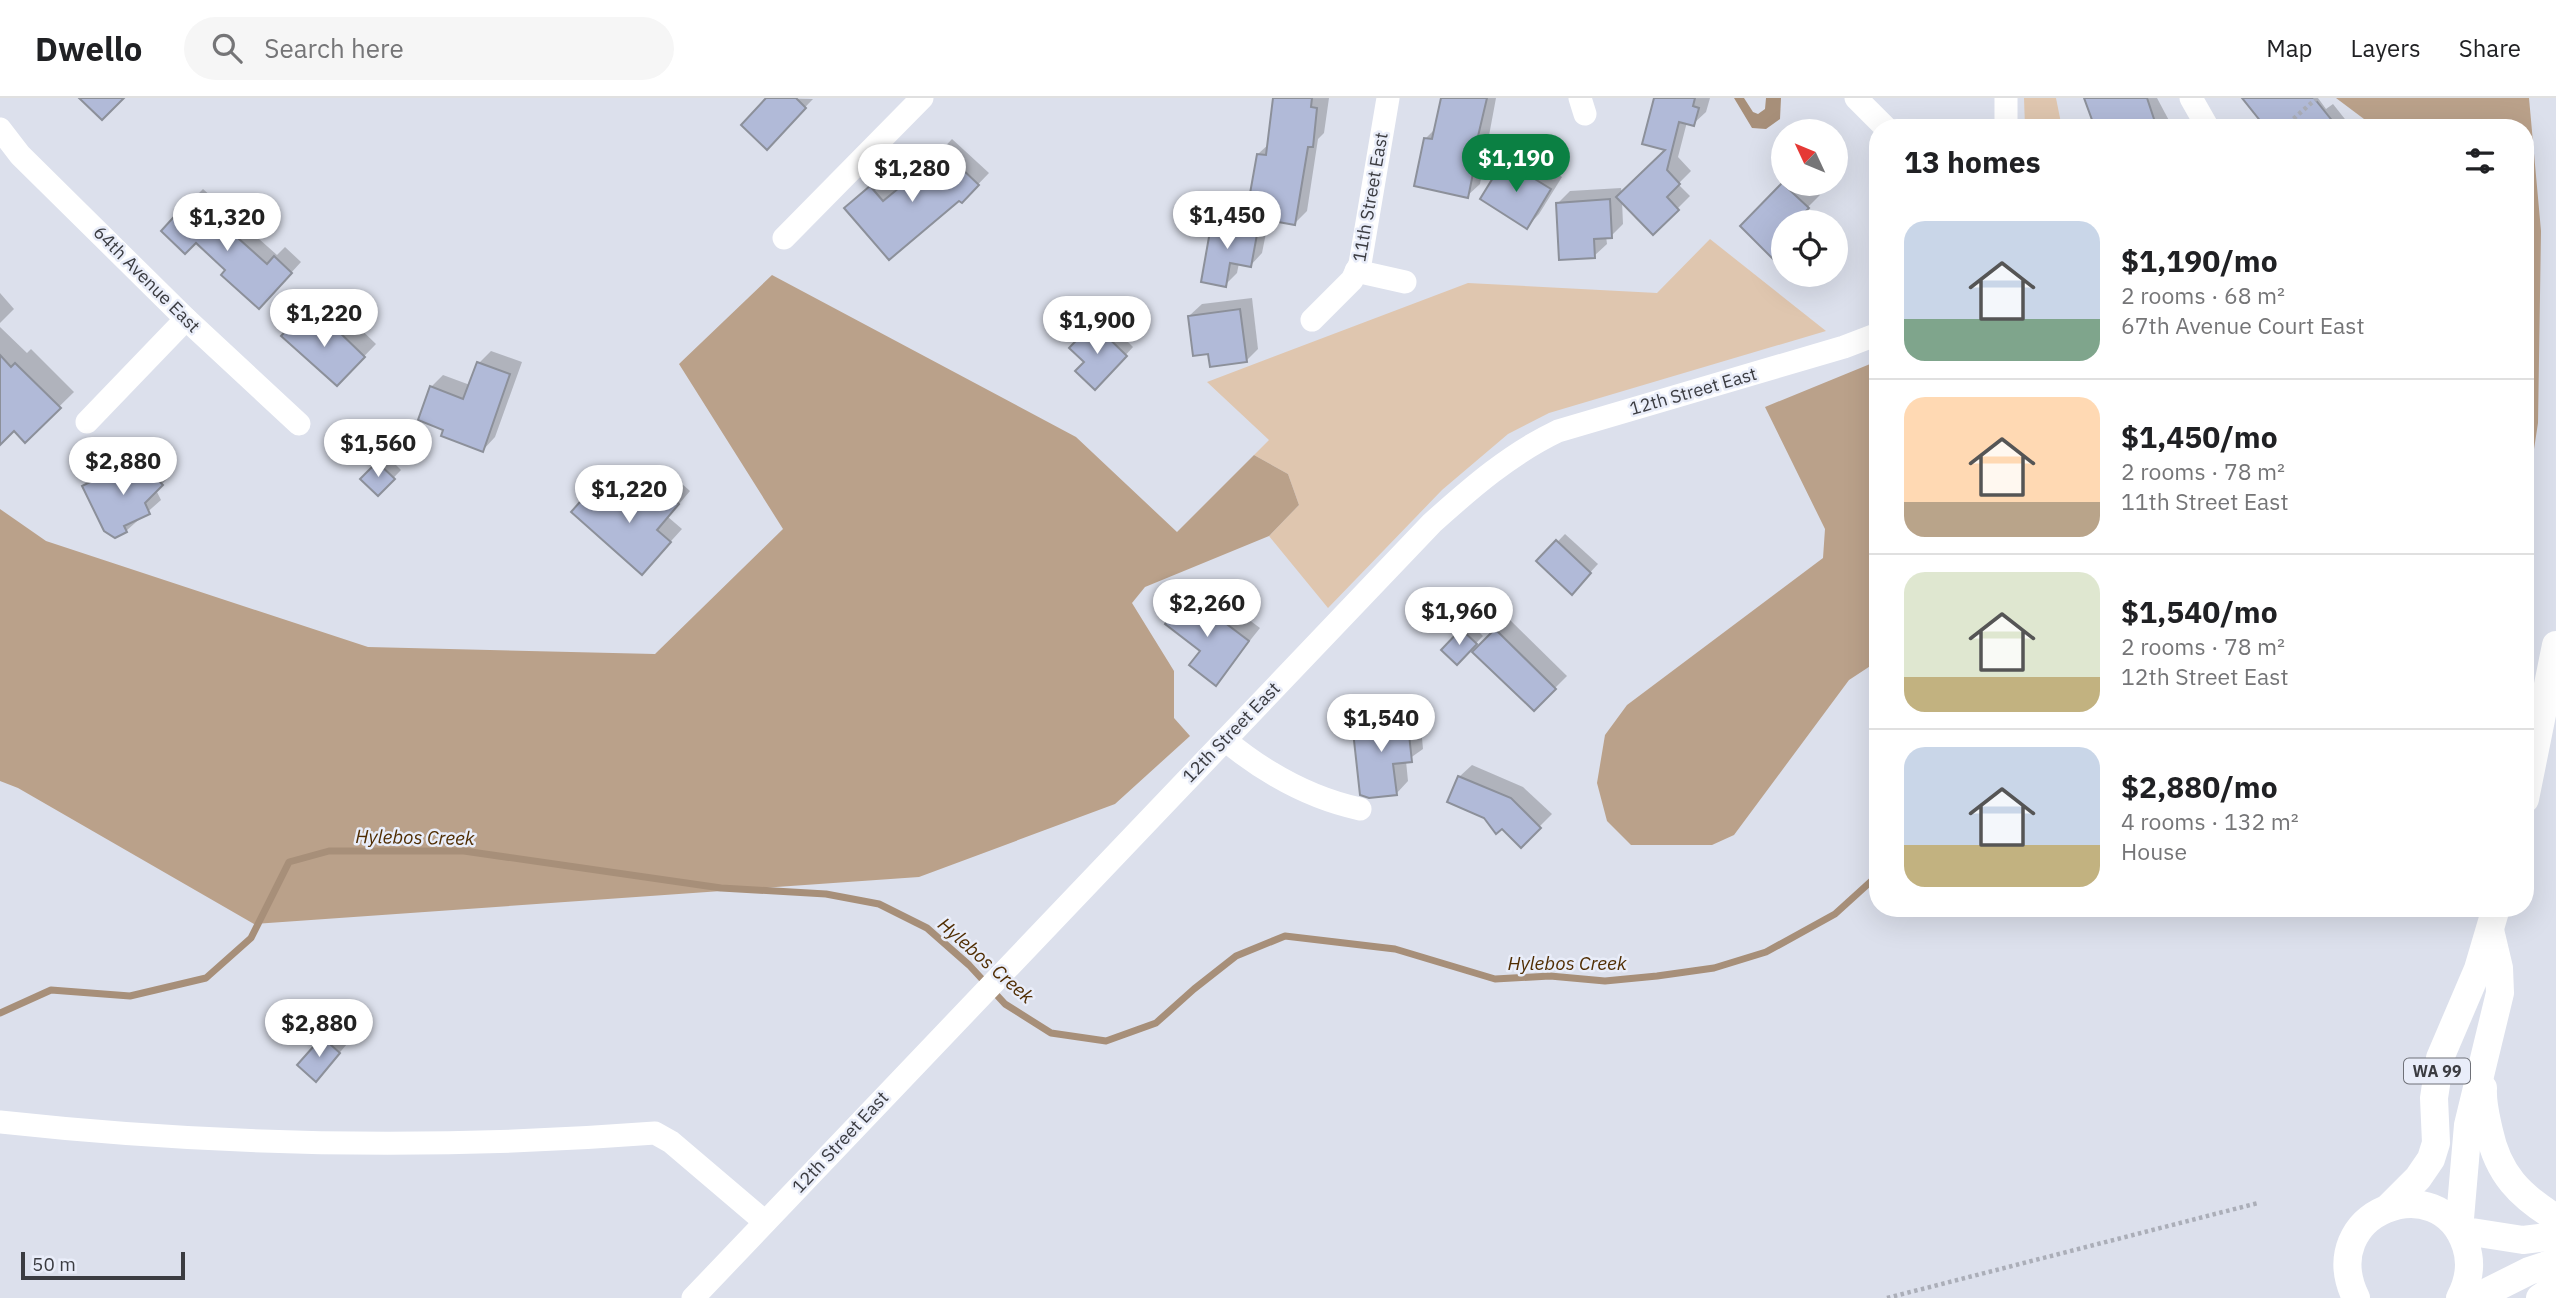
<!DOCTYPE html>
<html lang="en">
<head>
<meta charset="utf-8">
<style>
	:root { --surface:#fff; --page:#f6f6f6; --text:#202124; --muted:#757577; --line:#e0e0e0; --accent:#0b8043 }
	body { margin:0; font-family:"IBM Plex Sans",sans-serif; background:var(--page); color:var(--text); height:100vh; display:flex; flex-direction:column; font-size:26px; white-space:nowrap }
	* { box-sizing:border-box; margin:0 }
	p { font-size:23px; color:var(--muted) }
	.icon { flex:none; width:38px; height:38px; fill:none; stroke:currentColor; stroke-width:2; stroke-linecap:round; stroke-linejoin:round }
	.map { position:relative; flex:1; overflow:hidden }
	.sheet { position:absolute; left:1869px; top:21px; width:665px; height:798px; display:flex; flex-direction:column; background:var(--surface); border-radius:28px; box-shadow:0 7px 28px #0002 }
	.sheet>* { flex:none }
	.needle { width:46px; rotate:314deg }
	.tools { position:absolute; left:1771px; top:21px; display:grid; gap:14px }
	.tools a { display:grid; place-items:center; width:77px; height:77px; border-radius:50%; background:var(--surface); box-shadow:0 7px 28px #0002; font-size:35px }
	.scale { position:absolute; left:21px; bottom:18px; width:164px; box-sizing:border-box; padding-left:7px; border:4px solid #3b3c41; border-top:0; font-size:19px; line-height:24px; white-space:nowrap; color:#3b3c41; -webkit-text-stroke:5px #e9edf9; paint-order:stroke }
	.price { position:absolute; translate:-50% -60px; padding:0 16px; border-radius:24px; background:#fff; color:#222; font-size:23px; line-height:46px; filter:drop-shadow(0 2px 4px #0008) }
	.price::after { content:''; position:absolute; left:50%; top:42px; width:21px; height:16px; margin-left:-10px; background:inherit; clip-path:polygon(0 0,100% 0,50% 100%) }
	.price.selected { background:var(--accent); color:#fff }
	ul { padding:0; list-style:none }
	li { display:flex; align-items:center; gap:21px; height:175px; padding:0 35px }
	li+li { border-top:2px solid var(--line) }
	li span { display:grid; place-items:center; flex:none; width:196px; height:140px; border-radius:21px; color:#555 }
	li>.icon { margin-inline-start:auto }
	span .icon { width:84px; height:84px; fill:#fffc; stroke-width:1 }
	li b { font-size:30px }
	h2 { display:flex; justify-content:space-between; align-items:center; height:84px; padding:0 35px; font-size:30px }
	header { display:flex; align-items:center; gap:42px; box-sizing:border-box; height:98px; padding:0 35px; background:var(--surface); border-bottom:2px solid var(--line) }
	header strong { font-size:33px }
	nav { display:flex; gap:38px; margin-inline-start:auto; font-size:24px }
	.search { width:490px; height:63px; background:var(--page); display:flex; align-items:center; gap:18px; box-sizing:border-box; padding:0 24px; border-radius:38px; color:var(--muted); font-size:26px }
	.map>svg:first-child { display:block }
</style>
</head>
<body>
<header>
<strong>Dwello</strong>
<div class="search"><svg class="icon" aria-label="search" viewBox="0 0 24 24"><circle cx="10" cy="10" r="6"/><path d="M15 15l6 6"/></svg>Search here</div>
<nav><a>Map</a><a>Layers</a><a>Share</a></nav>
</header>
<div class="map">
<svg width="2556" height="1200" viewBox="0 0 2556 1200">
	<rect width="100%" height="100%" fill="#dce0ec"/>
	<g fill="#dfc6af">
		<path d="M 2024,0 L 2056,0 L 2062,30 L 2025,30 Z"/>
		<path d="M 1710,141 L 1826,233 L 1549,315 L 1508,336 L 1442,392 L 1328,510 L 1269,438 L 1299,407 L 1288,376 L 1254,357 L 1269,342 L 1207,284 L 1468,185 L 1657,195 Z"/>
	</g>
	<g fill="#baa18a">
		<path d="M 2336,0 L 2529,0 L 2541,133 L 2538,325 L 2525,410 L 2525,30 L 2376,30 Z"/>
		<path d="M 772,177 L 1076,339 L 1177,434 L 1254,357 L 1288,376 L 1299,407 L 1269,438 L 1145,489 L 1132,505 L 1174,573 L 1174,620 L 1190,638 L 1115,706 L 919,779 L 254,826 L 18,690 L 0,683 L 0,411 L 46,443 L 368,549 L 655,556 L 783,431 L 679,266 Z"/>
		<path d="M 1875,264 L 1878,267 L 1878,563 L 1849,582 L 1734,737 L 1712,747 L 1631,747 L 1607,723 L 1597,685 L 1605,637 L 1627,607 L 1823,460 L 1825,431 L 1765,309 Z"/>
	</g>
	<path fill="#a78f79" d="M 1734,0 L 1744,0 L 1753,14 L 1758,16 L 1765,11 L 1766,0 L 1781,0 L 1780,21 L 1766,31 L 1752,30 Z"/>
	<g fill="#0003">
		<path d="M 768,0 L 813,1 L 767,49 Z"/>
		<path d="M 1275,0 L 1329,0 L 1324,35 L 1318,41 L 1307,113 L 1295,125 L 1269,120 L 1262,155 L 1250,168 L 1239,165 L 1237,175 L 1225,187 L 1214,123 L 1226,111 L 1249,115 L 1258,56 L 1270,45 Z"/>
		<path d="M 1443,0 L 1496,0 L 1480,86 L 1467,98 L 1426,40 L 1436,30 Z"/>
		<path d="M 1656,0 L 1710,0 L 1706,14 L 1693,26 L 1687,24 L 1678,59 L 1691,73 L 1678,86 L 1690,98 L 1653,135 L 1622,103 L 1623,126 L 1611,138 L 1606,138 L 1607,146 L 1594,158 L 1558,105 L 1570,93 L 1621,90 L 1622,96 L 1668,51 Z"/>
		<path d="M 2086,0 L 2157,0 L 2173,30 L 2098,30 Z"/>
		<path d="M 2244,0 L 2318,0 L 2326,11 L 2333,6 L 2352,30 L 2268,30 Z"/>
		<path d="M 952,41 L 989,75 L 962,103 L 959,100 L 889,159 L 857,99 L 882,78 L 895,93 L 918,77 Z"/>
		<path d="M 1518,51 L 1562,79 L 1539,116 L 1527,129 L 1506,63 Z"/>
		<path d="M 1784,86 L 1808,86 L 1820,97 L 1798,119 L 1804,124 L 1783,124 L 1783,169 L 1742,128 Z"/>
		<path d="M 203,91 L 277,157 L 285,149 L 301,164 L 269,199 L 228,172 L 196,142 L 193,101 Z"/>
		<path d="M 0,195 L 14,211 L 0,225 Z"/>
		<path d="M 1252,200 L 1258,251 L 1246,263 L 1210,254 L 1189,218 L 1202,206 Z"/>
		<path d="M 317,203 L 341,226 L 348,219 L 376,246 L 337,286 L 305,215 Z"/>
		<path d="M 1102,218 L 1133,249 L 1095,290 L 1086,264 L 1072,250 Z"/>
		<path d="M 0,229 L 27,255 L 31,251 L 74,294 L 25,342 L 14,331 L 0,340 Z"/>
		<path d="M 491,253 L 522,264 L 495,339 L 483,352 L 446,331 L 431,289 L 443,277 L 470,287 L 479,265 Z"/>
		<path d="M 159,348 L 176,365 L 170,370 L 174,374 L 156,392 L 161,402 L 126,433 L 84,388 L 96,376 L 127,361 L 133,372 Z"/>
		<path d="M 386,357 L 401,372 L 378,396 L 363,381 Z"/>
		<path d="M 671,376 L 690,393 L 668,419 L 682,431 L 642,475 L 596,389 L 608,377 L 642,407 Z"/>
		<path d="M 1565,436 L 1598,466 L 1572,494 L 1539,463 Z"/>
		<path d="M 1200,485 L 1260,530 L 1216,585 L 1202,552 L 1167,526 Z"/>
		<path d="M 1508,520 L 1567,578 L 1534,611 L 1475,554 Z"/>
		<path d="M 1470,525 L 1483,538 L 1457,565 L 1444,552 Z"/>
		<path d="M 1419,607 L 1423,651 L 1406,663 L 1408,683 L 1396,696 L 1354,625 L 1366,613 Z"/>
		<path d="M 1472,667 L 1523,689 L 1552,716 L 1521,747 L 1459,679 Z"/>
		<path d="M 331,932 L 347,946 L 324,973 L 323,940 Z"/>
	</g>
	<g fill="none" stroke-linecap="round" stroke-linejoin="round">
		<path stroke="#a78f79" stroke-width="7" d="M 0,915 L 51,892 L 130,898 L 206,880 L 251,840 L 289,764 L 329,753 L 464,753 L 721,790 L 826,796 L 879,806 L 927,830 L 969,867 L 1005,906 L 1051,935 L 1106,943 L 1156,925 L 1194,891 L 1236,858 L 1285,838 L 1395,851 L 1495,881 L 1550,878 L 1605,883 L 1657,878 L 1714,870 L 1766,854 L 1835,816 L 1878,777"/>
	</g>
	<g fill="#b1bad8" stroke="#8c909a" stroke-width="2">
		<path d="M 79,0 L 124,0 L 102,22 Z"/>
		<path d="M 766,0 L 796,0 L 806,10 L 767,52 L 741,27 Z"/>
		<path d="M 1273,0 L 1312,0 L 1311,9 L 1317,10 L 1313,49 L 1308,49 L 1295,127 L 1246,118 L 1257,56 L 1266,57 Z"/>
		<path d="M 1441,0 L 1487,0 L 1475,51 L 1478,51 L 1468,100 L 1414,88 L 1424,40 L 1432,41 Z"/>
		<path d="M 1654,0 L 1695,0 L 1693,8 L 1699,10 L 1694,28 L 1679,24 L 1667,72 L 1680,86 L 1667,99 L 1679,112 L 1653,137 L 1616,99 L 1665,52 L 1642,46 Z"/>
		<path d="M 2084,0 L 2147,0 L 2157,30 L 2095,30 Z"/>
		<path d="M 2242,0 L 2314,0 L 2338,30 L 2266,30 Z"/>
		<path d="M 940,50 L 979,87 L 962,105 L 959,103 L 889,162 L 844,110 L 870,88 L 883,103 L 905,85 L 906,87 Z"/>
		<path d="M 1504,62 L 1551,91 L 1527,131 L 1480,101 Z"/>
		<path d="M 1782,85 L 1809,110 L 1795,124 L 1783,124 L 1783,171 L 1740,128 Z"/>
		<path d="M 192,99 L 267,166 L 274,158 L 292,175 L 259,211 L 221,177 L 225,172 L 196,145 L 185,156 L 161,133 Z"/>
		<path d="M 1610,101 L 1612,140 L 1594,141 L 1595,160 L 1559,162 L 1556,105 Z"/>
		<path d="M 1212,122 L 1258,131 L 1251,169 L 1230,165 L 1226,189 L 1201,184 Z"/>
		<path d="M 1240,211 L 1247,264 L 1210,269 L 1208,256 L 1193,258 L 1188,218 Z"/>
		<path d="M 304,214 L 328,237 L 335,230 L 365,259 L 337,288 L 281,238 Z"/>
		<path d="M 1093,225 L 1127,258 L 1095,292 L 1075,273 L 1084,264 L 1069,250 Z"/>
		<path d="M 0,257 L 11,269 L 15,265 L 61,310 L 25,345 L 14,333 L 0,347 Z"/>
		<path d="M 477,264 L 510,276 L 483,354 L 441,338 L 443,332 L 418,322 L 430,288 L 463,301 Z"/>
		<path d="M 146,359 L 165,378 L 159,383 L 163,387 L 145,405 L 150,416 L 124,428 L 127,434 L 115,440 L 104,433 L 82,388 L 114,372 L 120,383 Z"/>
		<path d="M 377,364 L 395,381 L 378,398 L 360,381 Z"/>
		<path d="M 595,387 L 630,419 L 657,387 L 679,406 L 657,432 L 671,444 L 642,477 L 571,414 Z"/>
		<path d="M 1556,442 L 1591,475 L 1572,497 L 1536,463 Z"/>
		<path d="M 1187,496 L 1249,543 L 1216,588 L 1189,567 L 1200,553 L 1165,526 Z"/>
		<path d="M 1461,531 L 1477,546 L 1457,567 L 1441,552 Z"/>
		<path d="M 1495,531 L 1556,591 L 1534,613 L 1472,554 Z"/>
		<path d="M 1407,618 L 1412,664 L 1393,666 L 1397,697 L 1369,700 L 1360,697 L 1352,624 Z"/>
		<path d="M 1458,678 L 1511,700 L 1541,730 L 1521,750 L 1502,731 L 1496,736 L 1484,720 L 1447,704 Z"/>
		<path d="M 322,939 L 340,955 L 316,984 L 297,967 Z"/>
	</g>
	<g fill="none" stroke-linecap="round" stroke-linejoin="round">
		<g stroke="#abaeb8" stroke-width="4.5" stroke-dasharray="3.5 3.5" stroke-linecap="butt">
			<path d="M 2283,30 L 2317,0"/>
			<path d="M 1887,1200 L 2258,1105"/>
		</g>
		<g stroke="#fff" stroke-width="23">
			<path d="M 1580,0 L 1585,16"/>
			<path d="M 1856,0 L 1886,30"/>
			<path d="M 2191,0 L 2208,30"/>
			<path d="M 2006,30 L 2006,0"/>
			<path d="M 0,31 L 20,57 L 186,221 L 299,326"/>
			<path d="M 784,140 L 922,0"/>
			<path d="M 1356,173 L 1405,184"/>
			<path d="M 1312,222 L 1352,182 L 1360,166 L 1388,0"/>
			<path d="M 87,324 L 186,221"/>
			<path d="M 1225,642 C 1265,675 1309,700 1360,711"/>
			<path d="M 0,1024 C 219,1048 435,1052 655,1035 L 671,1044 L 765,1124"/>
			<path d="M 693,1200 L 1432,425 C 1472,389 1510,356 1558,333 L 1844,249 L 1878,236"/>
		</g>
		<g stroke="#fff" stroke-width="28">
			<path d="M 2525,701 L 2556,547"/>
			<path d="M 2490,832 L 2499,870 L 2500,895 L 2468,1027 L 2459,1132 L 2523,1142 L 2556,1138"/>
			<path d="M 2483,990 C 2482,1005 2486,1019 2489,1033 C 2498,1076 2520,1098 2556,1120"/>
			<path d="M 2390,1108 L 2418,1080 L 2431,1061 L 2436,1045 L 2434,1000 L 2440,960 L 2478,871 L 2496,810"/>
			<path d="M 2356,1200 C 2314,1114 2440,1067 2466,1148 C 2472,1166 2469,1183 2460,1200"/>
			<path d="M 2475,1200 L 2529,1173 L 2556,1164"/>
			<path d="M 2540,1200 L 2556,1189"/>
		</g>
	</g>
	<g text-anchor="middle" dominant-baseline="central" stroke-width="5" stroke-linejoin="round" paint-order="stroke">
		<rect fill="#e9edf9" stroke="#6f7178" stroke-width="2" x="2404" y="960.5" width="66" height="25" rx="5"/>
		<g font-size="16" font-weight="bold" fill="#3b3c41">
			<text x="2437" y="973">WA 99</text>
		</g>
		<g font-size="18" fill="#3b3c41" stroke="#e9edf9">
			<text transform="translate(1370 99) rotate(-80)">11th Street East</text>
			<text transform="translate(147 181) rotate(45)">64th Avenue East</text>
			<text transform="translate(1693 293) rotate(-16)">12th Street East</text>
			<text transform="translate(1231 634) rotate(-46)">12th Street East</text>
			<text transform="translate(840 1044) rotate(-47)">12th Street East</text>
		</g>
		<g font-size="19" font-style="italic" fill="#502d02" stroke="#e9edf9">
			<text transform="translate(415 739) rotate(1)">Hylebos Creek</text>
			<text transform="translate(986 862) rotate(41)">Hylebos Creek</text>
			<text x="1567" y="865">Hylebos Creek</text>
		</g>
	</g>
</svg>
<div class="tools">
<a><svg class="needle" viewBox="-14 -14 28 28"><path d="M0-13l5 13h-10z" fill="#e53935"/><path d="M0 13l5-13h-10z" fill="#757577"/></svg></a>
<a><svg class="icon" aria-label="locate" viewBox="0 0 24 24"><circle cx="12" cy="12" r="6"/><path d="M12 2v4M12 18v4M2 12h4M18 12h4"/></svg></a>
</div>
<div class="scale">50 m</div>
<b class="price selected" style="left:1516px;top:96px">$1,190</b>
<b class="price" style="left:912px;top:106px">$1,280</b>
<b class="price" style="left:1227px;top:153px">$1,450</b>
<b class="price" style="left:227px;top:155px">$1,320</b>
<b class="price" style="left:324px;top:251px">$1,220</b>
<b class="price" style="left:1097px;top:258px">$1,900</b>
<b class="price" style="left:378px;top:381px">$1,560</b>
<b class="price" style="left:123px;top:399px">$2,880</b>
<b class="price" style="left:629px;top:427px">$1,220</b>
<b class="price" style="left:1207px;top:541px">$2,260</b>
<b class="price" style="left:1459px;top:549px">$1,960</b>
<b class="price" style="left:1381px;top:656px">$1,540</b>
<b class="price" style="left:319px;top:961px">$2,880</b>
<section class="sheet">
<h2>13 homes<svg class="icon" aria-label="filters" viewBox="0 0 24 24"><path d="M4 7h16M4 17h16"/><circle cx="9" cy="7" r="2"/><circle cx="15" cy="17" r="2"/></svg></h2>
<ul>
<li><span style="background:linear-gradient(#c9d6e8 70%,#7fa58c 0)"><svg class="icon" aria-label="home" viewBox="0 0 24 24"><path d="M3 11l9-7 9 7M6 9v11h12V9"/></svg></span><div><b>$1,190/mo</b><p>2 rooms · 68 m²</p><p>67th Avenue Court East</p></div></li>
<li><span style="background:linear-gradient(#ffd9b3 75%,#b9a48a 0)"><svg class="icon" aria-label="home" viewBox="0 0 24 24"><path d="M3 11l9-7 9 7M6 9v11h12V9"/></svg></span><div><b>$1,450/mo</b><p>2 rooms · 78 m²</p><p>11th Street East</p></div></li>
<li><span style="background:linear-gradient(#dfe7d0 75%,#c2b280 0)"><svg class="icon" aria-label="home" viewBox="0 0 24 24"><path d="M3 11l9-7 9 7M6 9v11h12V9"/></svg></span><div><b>$1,540/mo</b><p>2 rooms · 78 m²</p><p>12th Street East</p></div></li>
<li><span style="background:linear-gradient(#c9d6e8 70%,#c2b280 0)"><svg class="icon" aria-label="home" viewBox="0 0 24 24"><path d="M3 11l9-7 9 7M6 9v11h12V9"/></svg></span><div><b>$2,880/mo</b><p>4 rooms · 132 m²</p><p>House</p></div></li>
</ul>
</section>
</div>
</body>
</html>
